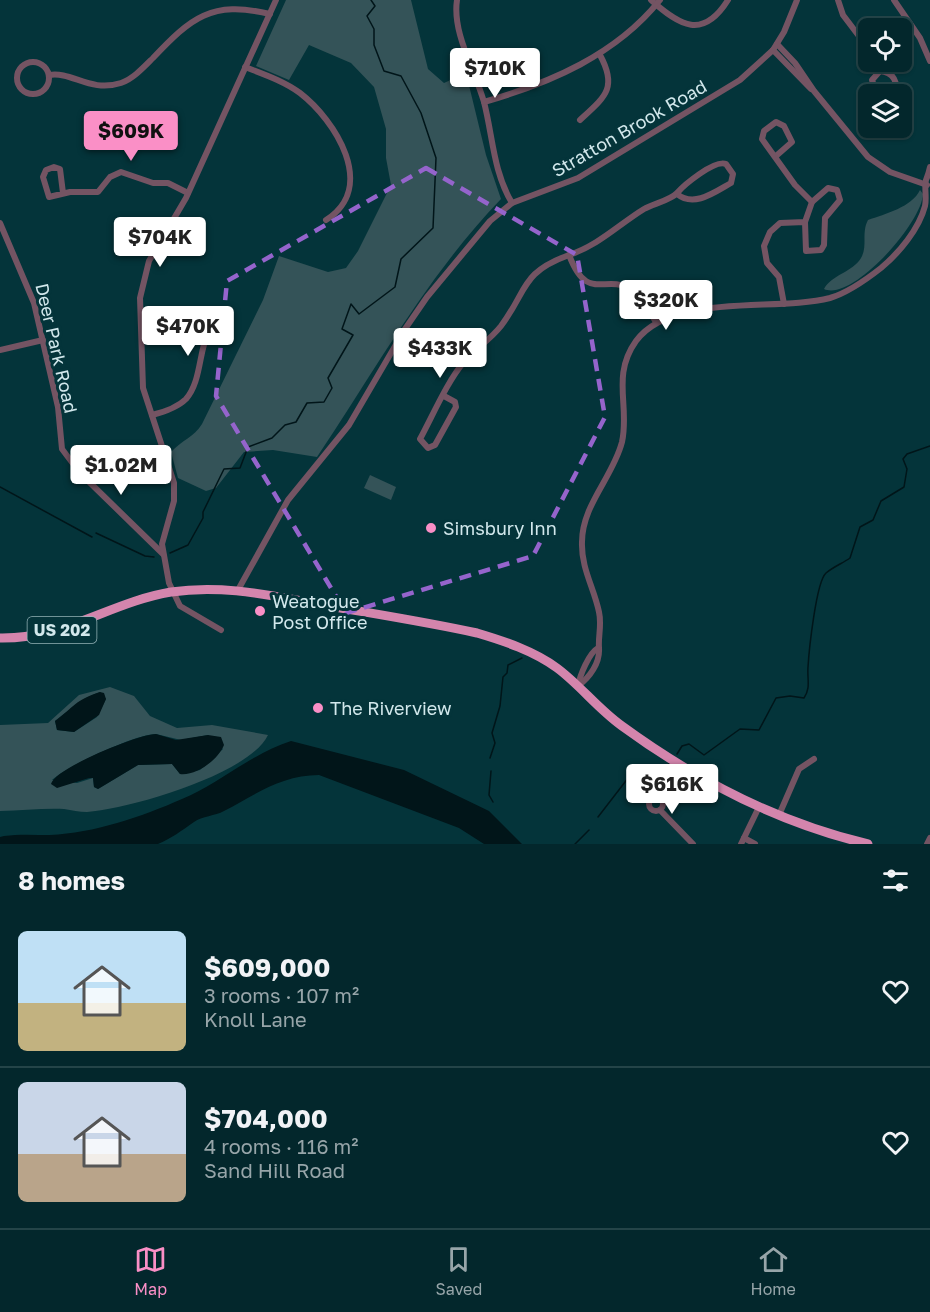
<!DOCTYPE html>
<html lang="en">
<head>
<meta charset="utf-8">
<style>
	:root { --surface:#03272c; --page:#0d2f34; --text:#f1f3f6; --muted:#97a5a9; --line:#244448; --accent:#fa8fc6 }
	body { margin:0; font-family:"Golos Text",sans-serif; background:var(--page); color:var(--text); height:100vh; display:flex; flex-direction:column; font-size:22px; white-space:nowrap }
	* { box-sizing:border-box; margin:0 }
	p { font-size:20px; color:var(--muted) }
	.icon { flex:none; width:33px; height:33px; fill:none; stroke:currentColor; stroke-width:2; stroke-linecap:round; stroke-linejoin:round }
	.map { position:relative; height:844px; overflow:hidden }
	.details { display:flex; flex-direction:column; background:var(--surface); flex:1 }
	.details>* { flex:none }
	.tools { position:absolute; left:858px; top:18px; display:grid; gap:12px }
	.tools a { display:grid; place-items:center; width:54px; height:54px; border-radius:9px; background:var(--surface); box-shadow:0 2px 4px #0004,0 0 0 2px var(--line); font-size:30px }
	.price { position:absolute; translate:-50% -51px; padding:0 14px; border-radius:6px; background:#fff; color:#222; font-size:20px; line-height:39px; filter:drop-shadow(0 2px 3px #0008) }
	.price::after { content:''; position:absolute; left:50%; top:36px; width:18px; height:14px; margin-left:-9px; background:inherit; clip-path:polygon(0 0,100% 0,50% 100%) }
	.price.current { background:var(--accent); color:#111 }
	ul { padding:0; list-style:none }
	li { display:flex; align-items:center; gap:18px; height:150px; padding:0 18px }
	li+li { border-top:2px solid var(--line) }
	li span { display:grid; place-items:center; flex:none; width:168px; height:120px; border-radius:9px; color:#555 }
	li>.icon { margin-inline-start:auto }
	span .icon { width:72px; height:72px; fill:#fffc; stroke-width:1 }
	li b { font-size:26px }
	h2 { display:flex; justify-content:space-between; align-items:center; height:72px; padding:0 18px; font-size:26px }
	.tab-bar { display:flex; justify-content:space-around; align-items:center; height:84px; border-top:2px solid var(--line); background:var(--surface); font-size:16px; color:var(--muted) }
	.tab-bar a { display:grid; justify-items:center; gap:3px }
	.tab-bar .current { color:var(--accent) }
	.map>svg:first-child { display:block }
</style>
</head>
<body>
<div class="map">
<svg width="930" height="844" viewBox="0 0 930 844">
	<rect width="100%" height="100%" fill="#04343a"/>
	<g fill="#345358" fill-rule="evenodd">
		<path d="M 286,0 L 411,0 L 428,69 L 444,83 L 466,73 L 486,155 L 501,199 C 427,276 376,369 317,457 L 273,450 L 244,452 L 216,488 L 206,491 L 178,478 L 171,452 C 182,440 194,437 202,424 L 263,300 L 279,256 L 328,272 L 346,268 L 358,251 L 391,185 L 386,158 L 386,129 L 374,87 L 351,63 L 309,45 L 289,80 L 256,66 Z"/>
		<path d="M 920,190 L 923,194 C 922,223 852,302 824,289 C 831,275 853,272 861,258 C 868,246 861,233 868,220 C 885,214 912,207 920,190 Z"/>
		<path d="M 370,475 L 396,487 L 391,500 L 364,488 Z"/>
		<path d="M 110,687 L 134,696 L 150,716 L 177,728 L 212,725 L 268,735 C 250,774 129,809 87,812 C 79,812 72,810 64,809 C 43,808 21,811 0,811 L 0,725 L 48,723 L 79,695 ZM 100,692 L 106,699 L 97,717 L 74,732 L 57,730 L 55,721 C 71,709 80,699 100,692 ZM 156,734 L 181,740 L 208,735 L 223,749 L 200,770 L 180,774 L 172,764 L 138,765 L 98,789 L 94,787 L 93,778 L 77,783 L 52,780 C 67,766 136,734 156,734 Z"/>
	</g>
	<g fill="#011519">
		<path d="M 100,692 L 104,693 L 106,699 L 99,715 L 74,732 L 57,730 L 55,721 C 74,707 75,700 100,692 Z"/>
		<path d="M 156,734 L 176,740 L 208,735 L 221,737 L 224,745 C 218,760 196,776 180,774 L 172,764 L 138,765 L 98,789 L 94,787 L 93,778 L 89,778 L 57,788 L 51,784 C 55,768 139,734 156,734 Z"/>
		<path d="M 291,741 L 404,770 L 489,811 L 522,844 L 484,844 L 459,828 L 319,775 C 282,775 256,794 224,811 C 215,816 202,816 194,822 C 181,831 172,838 158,844 L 0,844 L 0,837 L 4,836 C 19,834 34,835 50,835 C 94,833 141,817 182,799 C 220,783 251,754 291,741 Z"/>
	</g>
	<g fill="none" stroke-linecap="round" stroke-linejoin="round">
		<g stroke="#011519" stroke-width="1.5">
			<path d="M 0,487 L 92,537"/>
			<path d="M 96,533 L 145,556 L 154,557"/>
			<path d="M 170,553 L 188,545 L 203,518 L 203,512 L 224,469 L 240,468 L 248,447 L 272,438 L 285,425 L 296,422 L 307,403 L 324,402 L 332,388 L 328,378 L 353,335 L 342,329 L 351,304 L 359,314 L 395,287 L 401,259 L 433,228 L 436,158 L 421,113 L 401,76 L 384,71 L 374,45 L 374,29 L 367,16 L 375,6 L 371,0"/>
			<path d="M 677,754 L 682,746 L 689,744 L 704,755 L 740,729 L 759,730 L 776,698 L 790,696 L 804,698 C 811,688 807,679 808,667 C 809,651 816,582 826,573 C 833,567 843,563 850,558 L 860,527 L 873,520 L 881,501 L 904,487 L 907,469 L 903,459 L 907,454 L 930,446"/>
			<path d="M 490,758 L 495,743 L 492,733 L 500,706 L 503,677 L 507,673 L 508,665 L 522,658"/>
			<path d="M 491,771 L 489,795 L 493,802"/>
			<path d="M 598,817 L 632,773 L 657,771 L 669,764"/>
			<path d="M 575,844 L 589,830"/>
		</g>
		<g stroke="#745463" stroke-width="6">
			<path d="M 457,0 C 452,33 475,70 484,102 C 493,137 493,171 512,203"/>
			<path d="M 651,0 C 680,26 703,40 728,0"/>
			<path d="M 838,0 L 843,15 L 868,48"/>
			<path d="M 894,0 L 920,38 L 930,61"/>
			<path d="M 777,44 L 795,63 L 814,91 L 868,157 L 890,172 L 927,185"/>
			<path d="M 773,50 L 811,89"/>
			<path d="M 876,62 L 880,71"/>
			<circle cx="33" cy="78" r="16"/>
			<path d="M 245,67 C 263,74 284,81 300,93 C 335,120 378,187 326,220"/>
			<path d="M 880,71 C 893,72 900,83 893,94"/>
			<path d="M 49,75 C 72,71 90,93 121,83 C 133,79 144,67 153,58 C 191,18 211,0 270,14"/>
			<path d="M 877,94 L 872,80 L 880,71"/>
			<path d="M 484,102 C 550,83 616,55 660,0"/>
			<path d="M 580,120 C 605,97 618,88 600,55"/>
			<path d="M 776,156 L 792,142 L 784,126 L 776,122 L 764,131 L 762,139 L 795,185 L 812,202"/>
			<path d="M 63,193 L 60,169 L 54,167 L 46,170 L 43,177 L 49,197 L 70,192 L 98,192 L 110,177 L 121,172 L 153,183 L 168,183 L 188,193"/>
			<path d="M 0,223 L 34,303 L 58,407 L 62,449 L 80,473 L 163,554"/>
			<path d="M 784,304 L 779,277 L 767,263 L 764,246 L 770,232 L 780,223 L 805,222 L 806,251 L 821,250 L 824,245 L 825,218 L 840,200 L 837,190 L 828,188 L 812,202 L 805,222"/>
			<path d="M 656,322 C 649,312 642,294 630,288 C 603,275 587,302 569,255 C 599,245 618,225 644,209 C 653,204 671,200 677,193 C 684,185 715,159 726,164 L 733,174 L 731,183 C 715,192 694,208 677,194"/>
			<path d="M 0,350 L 43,340"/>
			<path d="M 444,396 L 455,402 L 456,407 L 435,445 L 428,448 L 420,439 C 432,417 448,380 464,362 C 475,349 490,340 501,326 C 528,290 520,273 569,255"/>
			<path d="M 152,415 C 164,412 177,408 186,399 C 207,375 194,328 227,313"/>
			<path d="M 238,590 L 288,500 L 349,425 L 405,329 L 427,297 L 490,221 L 512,203 L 578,178 L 740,80 L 773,50 L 784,32 L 797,0"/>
			<path d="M 221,630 L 180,606 L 169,583 L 162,544 L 174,501 L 174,483 L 143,388 L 140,298 L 149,261 L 186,198 L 276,0"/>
			<path d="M 578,686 C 590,677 600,663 599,648 C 598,636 602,625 599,612 C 594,588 581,568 582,542 C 582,505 613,477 622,442 C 630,406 611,376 636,341 C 672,292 775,312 830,298 C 847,293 867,279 881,268 C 899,253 919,229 925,206 C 927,198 924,186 926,180 C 928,175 929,172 930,167"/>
			<path d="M 578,686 C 580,675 589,653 598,648"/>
			<circle cx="656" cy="804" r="7"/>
			<path d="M 660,810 L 693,844"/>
			<path d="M 779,815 L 799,769 L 814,759"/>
			<path d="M 744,838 L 755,844"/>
			<path d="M 741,844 L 759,807"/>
			<path d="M 927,844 L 930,838"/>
		</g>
		<path stroke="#d485ad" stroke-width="9" d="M 0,638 C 64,639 111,602 171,592 C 224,584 272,596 324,605 C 375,614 427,622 477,633 C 504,641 534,651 557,668 C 580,685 598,709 622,726 C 696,780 779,823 868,844"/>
	</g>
	<path fill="none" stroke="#9564cc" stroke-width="4.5" stroke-dasharray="12 8" stroke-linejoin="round" d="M 426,168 L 577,255 L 605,417 L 533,556 L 346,613 L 216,396 L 227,281 Z"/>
	<g fill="#fa8fc6" stroke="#04343a" stroke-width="2">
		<circle cx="431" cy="528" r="6"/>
		<circle cx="260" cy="611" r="6"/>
		<circle cx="318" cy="708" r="6"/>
	</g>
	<g text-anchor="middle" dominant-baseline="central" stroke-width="6" stroke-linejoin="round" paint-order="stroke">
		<rect fill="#04343a" stroke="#94b2b7" stroke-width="1.5" x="27.5" y="617" width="69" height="26" rx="4.5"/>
		<g font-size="16" font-weight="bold" fill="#d2e8ec">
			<text x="62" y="630">US 202</text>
		</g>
		<g font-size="18" fill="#d2e8ec" stroke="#04343a">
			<text transform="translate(629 128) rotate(-30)">Stratton Brook Road</text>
			<text transform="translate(57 348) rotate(77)">Deer Park Road</text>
		</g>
		<g font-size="18" fill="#d2e8ec" stroke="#04343a" text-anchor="start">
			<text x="443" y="528">Simsbury Inn</text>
			<text x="272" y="601">Weatogue<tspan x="272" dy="21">Post Office</tspan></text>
			<text x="330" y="708">The Riverview</text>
		</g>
	</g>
</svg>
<div class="tools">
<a><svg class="icon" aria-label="locate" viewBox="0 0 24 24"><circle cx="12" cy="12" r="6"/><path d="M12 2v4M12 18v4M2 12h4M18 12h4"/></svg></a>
<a><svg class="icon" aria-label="layers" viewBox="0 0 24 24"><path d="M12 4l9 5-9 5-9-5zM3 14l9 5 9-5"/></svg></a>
</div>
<b class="price" style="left:495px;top:99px">$710K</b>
<b class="price current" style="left:131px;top:162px">$609K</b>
<b class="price" style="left:160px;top:268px">$704K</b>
<b class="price" style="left:666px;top:331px">$320K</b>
<b class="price" style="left:188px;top:357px">$470K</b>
<b class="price" style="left:440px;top:379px">$433K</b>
<b class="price" style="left:121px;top:496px">$1.02M</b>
<b class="price" style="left:672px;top:815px">$616K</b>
</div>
<section class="details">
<h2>8 homes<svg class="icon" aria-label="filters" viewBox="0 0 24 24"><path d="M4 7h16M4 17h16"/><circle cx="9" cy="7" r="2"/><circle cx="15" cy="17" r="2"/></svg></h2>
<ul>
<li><span style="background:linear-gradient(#bfe0f5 60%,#c2b280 0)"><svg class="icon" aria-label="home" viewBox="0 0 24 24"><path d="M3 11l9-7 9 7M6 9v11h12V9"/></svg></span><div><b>$609,000</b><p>3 rooms · 107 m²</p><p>Knoll Lane</p></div><svg class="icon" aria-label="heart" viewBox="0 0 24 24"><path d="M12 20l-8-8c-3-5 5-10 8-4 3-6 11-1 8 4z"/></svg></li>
<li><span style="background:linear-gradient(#c9d6e8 60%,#b9a48a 0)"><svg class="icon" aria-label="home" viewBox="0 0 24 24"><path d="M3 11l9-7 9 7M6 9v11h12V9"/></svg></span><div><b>$704,000</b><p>4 rooms · 116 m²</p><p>Sand Hill Road</p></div><svg class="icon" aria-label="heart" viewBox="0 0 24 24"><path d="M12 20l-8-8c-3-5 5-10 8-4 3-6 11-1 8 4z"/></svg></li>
</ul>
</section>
<nav class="tab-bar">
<a class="current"><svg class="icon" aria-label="map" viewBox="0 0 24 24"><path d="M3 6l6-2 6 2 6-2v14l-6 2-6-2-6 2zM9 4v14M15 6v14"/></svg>Map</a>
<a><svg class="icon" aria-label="saved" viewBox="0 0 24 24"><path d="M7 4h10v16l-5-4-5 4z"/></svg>Saved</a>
<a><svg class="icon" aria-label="home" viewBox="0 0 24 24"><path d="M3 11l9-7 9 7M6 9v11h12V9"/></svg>Home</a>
</nav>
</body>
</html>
